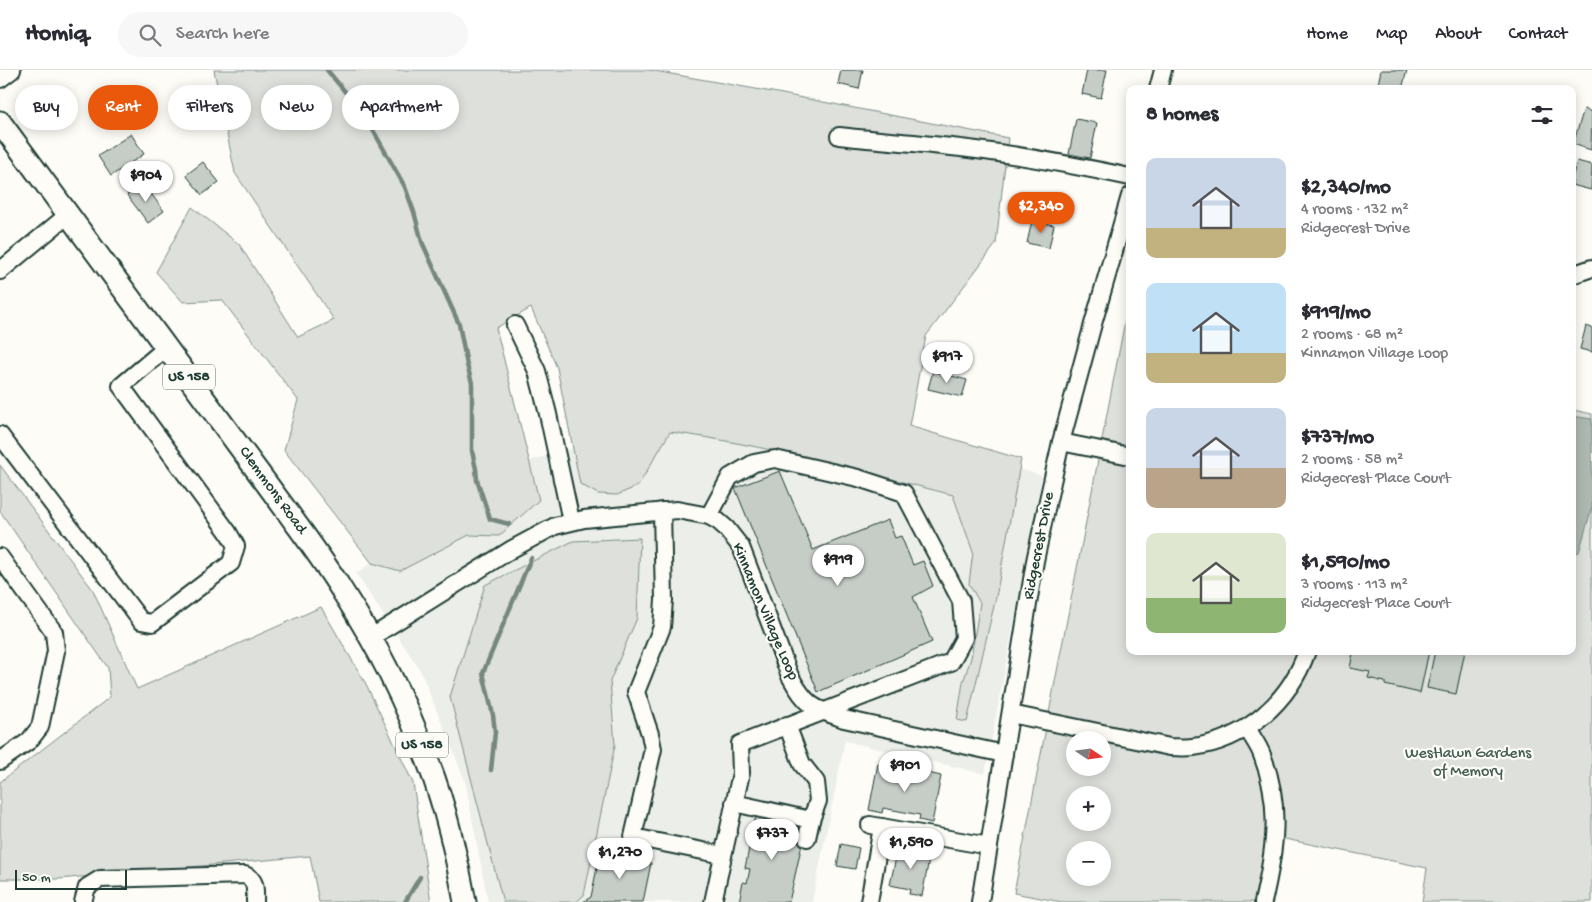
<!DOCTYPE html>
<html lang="en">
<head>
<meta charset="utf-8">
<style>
	:root { --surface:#fff; --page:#f7f7f7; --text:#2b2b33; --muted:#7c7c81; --line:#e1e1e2; --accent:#ea580c }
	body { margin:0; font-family:"Gochi Hand",sans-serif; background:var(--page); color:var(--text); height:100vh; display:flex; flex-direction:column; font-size:19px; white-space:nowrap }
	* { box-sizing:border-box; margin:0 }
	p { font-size:16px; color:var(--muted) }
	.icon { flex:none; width:28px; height:28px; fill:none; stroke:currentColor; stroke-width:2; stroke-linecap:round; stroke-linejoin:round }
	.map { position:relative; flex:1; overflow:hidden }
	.sheet { position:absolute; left:1126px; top:15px; width:450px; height:570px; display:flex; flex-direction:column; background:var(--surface); border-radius:10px; box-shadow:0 2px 12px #0003 }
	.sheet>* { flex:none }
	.hud { position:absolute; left:15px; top:15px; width:475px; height:45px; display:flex; gap:10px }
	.needle { width:32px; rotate:103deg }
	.tools { position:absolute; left:1066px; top:661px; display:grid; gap:10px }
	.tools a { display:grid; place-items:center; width:45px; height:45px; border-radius:50%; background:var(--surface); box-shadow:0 2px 12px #0003; font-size:25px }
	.scale { position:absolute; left:15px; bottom:12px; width:112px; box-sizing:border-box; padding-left:5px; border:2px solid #1f3d34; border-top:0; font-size:14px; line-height:18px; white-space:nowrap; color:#1f3d34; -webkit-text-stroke:4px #fdfcf7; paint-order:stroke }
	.price { position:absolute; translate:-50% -42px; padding:0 11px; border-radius:18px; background:#fff; color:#222; font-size:16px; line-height:32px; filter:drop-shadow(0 1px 2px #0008) }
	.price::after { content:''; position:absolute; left:50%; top:30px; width:15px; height:11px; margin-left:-8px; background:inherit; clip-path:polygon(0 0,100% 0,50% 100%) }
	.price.on { background:var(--accent); color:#fff }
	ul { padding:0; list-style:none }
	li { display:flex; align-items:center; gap:15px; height:125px; padding:0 20px }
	li span { display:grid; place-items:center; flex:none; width:140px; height:100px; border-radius:10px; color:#555 }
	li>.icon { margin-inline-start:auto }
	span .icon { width:60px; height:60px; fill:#fffc; stroke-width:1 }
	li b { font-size:21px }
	h2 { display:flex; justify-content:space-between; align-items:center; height:60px; padding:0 20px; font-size:21px }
	.pill { padding:0 18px; border-radius:22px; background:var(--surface); box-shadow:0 2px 12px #0003; font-size:18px; line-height:45px }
	.pill.on { background:var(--accent); color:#fff }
	header { display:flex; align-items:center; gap:30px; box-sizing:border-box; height:70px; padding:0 25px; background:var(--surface); border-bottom:1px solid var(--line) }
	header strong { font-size:24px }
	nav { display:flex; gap:28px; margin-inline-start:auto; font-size:18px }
	.search { width:350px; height:45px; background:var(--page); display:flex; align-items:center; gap:12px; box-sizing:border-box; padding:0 18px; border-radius:28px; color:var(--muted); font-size:19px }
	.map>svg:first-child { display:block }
</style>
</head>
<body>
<header>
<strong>Homiq</strong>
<div class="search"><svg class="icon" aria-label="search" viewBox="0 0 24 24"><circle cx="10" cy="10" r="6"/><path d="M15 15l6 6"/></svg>Search here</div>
<nav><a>Home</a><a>Map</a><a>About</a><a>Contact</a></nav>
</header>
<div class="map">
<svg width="1592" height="832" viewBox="0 0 1592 832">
	<rect width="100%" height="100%" fill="#fdfcf7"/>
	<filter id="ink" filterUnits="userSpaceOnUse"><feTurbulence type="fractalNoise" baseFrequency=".02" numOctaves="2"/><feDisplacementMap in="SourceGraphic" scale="10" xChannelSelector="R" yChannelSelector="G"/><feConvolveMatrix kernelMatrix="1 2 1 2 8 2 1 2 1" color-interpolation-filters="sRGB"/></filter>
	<g filter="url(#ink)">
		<path fill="#eceee9" d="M 652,356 L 882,356 L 1042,406 L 985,704 L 845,671 L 812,832 L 488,832 L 465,711 L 450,673 L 420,600 L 356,504 L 501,399 Z"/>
		<g fill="#dde0db" stroke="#7e8e88" fill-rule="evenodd">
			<path d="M 214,0 L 649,0 L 767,21 L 1008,68 L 996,174 L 926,266 L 909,356 L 1021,389 L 996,527 L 967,652 L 957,650 L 963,612 L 971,588 L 980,533 L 969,514 L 973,482 L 953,425 C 859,401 766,375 670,362 L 638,416 L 617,425 L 598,424 L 580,414 L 557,298 L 531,238 L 496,258 L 539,430 L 499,466 L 469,465 L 400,501 L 372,493 L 284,380 L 298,330 L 222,230 L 183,232 L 156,202 L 192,137 L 239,174 L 298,267 L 334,250 L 235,103 Z"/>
			<path d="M 1125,251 L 1130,252 L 1130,581 L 1572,581 L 1573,340 L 1592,344 L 1592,832 L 1422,832 L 1427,798 L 1285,769 L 1269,772 L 1260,832 L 1062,832 L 1014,823 ZM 1075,670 L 1102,670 L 1102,698 L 1075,698 ZM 1075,725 L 1102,725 L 1102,752 L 1075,752 ZM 1075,780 L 1102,780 L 1102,808 L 1075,808 Z"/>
			<path d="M 0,395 L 93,520 L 137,619 L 321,537 L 366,614 L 413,713 L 431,832 L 319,832 L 310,786 L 59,809 L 0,809 L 0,712 L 110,627 L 108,598 L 0,441 Z"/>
			<path d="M 640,468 L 637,548 L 610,611 L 615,675 L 584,825 L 576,832 L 503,832 L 450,627 L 485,515 L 573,471 Z"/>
		</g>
		<path fill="#aeb8b1" stroke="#75877f" d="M 1572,346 L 1592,349 L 1592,437 L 1579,482 L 1573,484 Z"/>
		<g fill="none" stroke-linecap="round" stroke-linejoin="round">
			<g stroke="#75877f" stroke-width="4.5">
				<path d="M 327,0 L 357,36 L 363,47 L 373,60 L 405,117 L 414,142 L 422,172 L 459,254 L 467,295 L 472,313 L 472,381 L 476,399 L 477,410 L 490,449 L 509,454"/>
				<path d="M 491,700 L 495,662 L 493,645 L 483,603 L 531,488"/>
				<path d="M 405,832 L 420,807"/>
			</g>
		</g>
		<g fill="#c6cdc7" stroke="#1f3d34">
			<path d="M 841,0 L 863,0 L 859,19 L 838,14 Z"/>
			<path d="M 1087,0 L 1107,0 L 1101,28 L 1082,24 Z"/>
			<path d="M 1381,0 L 1407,0 L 1402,19 L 1377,19 Z"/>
			<path d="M 1584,39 L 1592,42 L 1591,80 L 1573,74 Z"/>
			<path d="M 1076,49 L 1097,53 L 1090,88 L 1069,84 Z"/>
			<path d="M 131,64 L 144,84 L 111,106 L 98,86 Z"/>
			<path d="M 1577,91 L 1592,95 L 1591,120 L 1572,115 L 1572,108 Z"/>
			<path d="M 203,92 L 219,112 L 202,125 L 186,105 Z"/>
			<path d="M 143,113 L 164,141 L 148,153 L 127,125 Z"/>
			<path d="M 1032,151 L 1054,155 L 1049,178 L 1027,173 Z"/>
			<path d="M 1586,256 L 1592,258 L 1592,282 L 1580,279 Z"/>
			<path d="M 933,301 L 967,310 L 962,327 L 928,319 Z"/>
			<path d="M 780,401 L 813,480 L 888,450 L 895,468 L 901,466 L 913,495 L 923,491 L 933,516 L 913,527 L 932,572 L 818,622 L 735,418 Z"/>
			<path d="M 1350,581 L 1429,581 L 1420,623 L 1385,615 L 1385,612 L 1368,608 L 1370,602 L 1350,598 L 1353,583 Z"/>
			<path d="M 1435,581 L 1465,581 L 1456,624 L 1427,618 Z"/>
			<path d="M 878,693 L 891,696 L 890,701 L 927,708 L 928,703 L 941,706 L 932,753 L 919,750 L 920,745 L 883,738 L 882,743 L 869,740 Z"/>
			<path d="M 756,745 L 806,756 L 789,832 L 739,832 L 743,812 L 747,813 L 750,799 L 745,798 Z"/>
			<path d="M 841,774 L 859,778 L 855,799 L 837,796 Z"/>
			<path d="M 918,776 L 931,779 L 922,826 L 909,824 L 910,819 L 890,815 L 898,778 L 917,782 Z"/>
			<path d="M 600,783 L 651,793 L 643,832 L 583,832 L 591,827 Z"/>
		</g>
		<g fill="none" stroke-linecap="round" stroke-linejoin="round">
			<g stroke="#1f3d34" stroke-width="20">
				<g id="minor">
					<path d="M 0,9 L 12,0"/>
					<path d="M 1158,19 L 1163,0"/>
					<path d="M 839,66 C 873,70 908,72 942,76 C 1005,82 1068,94 1130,107"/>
					<path d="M 0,201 L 69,144"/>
					<path d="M 1572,205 L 1592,198"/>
					<path d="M 515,255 L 537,301 L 548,344 L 571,451"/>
					<path d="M 0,365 L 141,551 L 152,553 L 231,493 L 236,476 L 228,462 L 121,316 L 167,277"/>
					<path d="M 1061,372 L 1130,386"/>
					<path d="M 662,441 L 664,530 L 662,557 L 636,622 L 650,664 L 653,679 L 633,767 L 723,785"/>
					<path d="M 709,446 L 730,407 L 754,393 L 775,389 L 858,408 L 904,423 L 961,531 L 964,568 L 951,592 L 740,674 L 741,703 L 713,832"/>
					<path d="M 0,487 L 54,562 L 56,581 L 40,657 L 29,671 L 0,691"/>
					<path d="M 370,568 L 512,479 L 555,456 L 584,449 L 677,440 L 709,446 L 718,451 L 726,458 L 741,477 L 790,606 C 806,636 813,638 844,649 L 1004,684"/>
					<path d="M 1011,644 L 1170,677 C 1178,677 1186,678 1193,677 C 1246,670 1290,631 1307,581"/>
					<path d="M 1247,658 C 1252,667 1259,676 1262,685 C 1282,735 1275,781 1263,832"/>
					<path d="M 734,733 L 811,750 L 818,731 L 816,712 L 802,694 L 787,655"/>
					<path d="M 870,755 L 989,776"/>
					<path d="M 807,768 L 811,750"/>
					<path d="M 83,832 L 87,817 L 100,809 L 245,805 C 257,810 255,820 255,832"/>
					<path d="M 869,832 L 882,757"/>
					<path d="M 980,832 L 1035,491 L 1048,430 L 1061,372 L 1093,254 L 1130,126"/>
				</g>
			</g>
			<g stroke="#1f3d34" stroke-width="25">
				<path id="major" d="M 0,52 L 289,444 C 307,469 325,493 341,519 C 376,573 406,632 428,692 C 446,737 456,785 465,832"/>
			</g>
			<use href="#minor" stroke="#fdfcf7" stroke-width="16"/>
			<use href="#major" stroke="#fdfcf7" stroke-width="21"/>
		</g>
	</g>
	<g text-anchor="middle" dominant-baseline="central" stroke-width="4.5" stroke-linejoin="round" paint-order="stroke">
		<g fill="#fdfcf7" stroke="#62766e" stroke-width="1">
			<rect x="163" y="294.5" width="52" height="25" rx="4"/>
			<rect x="396" y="662.5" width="52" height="25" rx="4"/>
		</g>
		<g font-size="15" font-weight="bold" fill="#1f3d34">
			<text x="189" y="307">US 158</text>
			<text x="422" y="675">US 158</text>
		</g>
		<g font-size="16" fill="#1f3d34" stroke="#fdfcf7">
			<text transform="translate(272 421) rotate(54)">Clemmons Road</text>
			<text transform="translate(1040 476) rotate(-79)">Ridgecrest Drive</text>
			<text transform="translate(764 542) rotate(67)">Kinnamon Village Loop</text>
		</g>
		<g font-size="16" fill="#455e55" stroke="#fdfcf7">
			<text x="1468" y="684">Westlawn Gardens<tspan x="1468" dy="18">of Memory</tspan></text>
		</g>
	</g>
</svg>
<div class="tools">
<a><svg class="needle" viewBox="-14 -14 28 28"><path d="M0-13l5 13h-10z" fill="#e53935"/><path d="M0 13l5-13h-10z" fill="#7c7c81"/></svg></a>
<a>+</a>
<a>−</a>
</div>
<div class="scale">50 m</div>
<b class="price" style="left:146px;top:133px">$904</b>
<b class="price on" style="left:1041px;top:164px">$2,340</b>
<b class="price" style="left:947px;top:314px">$917</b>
<b class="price" style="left:838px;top:517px">$919</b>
<b class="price" style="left:905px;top:723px">$901</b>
<b class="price" style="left:772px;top:791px">$737</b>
<b class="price" style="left:911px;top:800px">$1,590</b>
<b class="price" style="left:620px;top:810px">$1,270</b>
<div class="hud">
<a class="pill">Buy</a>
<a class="pill on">Rent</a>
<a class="pill">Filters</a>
<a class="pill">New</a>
<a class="pill">Apartment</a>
</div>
<section class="sheet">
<h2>8 homes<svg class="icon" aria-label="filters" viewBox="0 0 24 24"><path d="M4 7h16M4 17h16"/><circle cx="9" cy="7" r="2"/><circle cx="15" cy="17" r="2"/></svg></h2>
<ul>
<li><span style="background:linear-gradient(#c9d6e8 70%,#c2b280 0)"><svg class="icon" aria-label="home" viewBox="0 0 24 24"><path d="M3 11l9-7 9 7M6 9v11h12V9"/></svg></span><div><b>$2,340/mo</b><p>4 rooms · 132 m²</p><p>Ridgecrest Drive</p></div></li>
<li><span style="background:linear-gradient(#bfe0f5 70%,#c2b280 0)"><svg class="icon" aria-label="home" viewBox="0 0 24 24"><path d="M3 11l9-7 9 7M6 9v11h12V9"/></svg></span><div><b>$919/mo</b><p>2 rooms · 68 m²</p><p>Kinnamon Village Loop</p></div></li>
<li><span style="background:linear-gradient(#c9d6e8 60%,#b9a48a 0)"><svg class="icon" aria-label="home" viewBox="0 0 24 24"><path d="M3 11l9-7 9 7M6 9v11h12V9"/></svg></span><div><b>$737/mo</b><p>2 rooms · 58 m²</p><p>Ridgecrest Place Court</p></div></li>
<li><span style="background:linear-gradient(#dfe7d0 65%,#8fb573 0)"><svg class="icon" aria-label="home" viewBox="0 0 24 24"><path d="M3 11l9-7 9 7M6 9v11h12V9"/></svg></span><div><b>$1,590/mo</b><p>3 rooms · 113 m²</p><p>Ridgecrest Place Court</p></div></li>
</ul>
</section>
</div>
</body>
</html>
